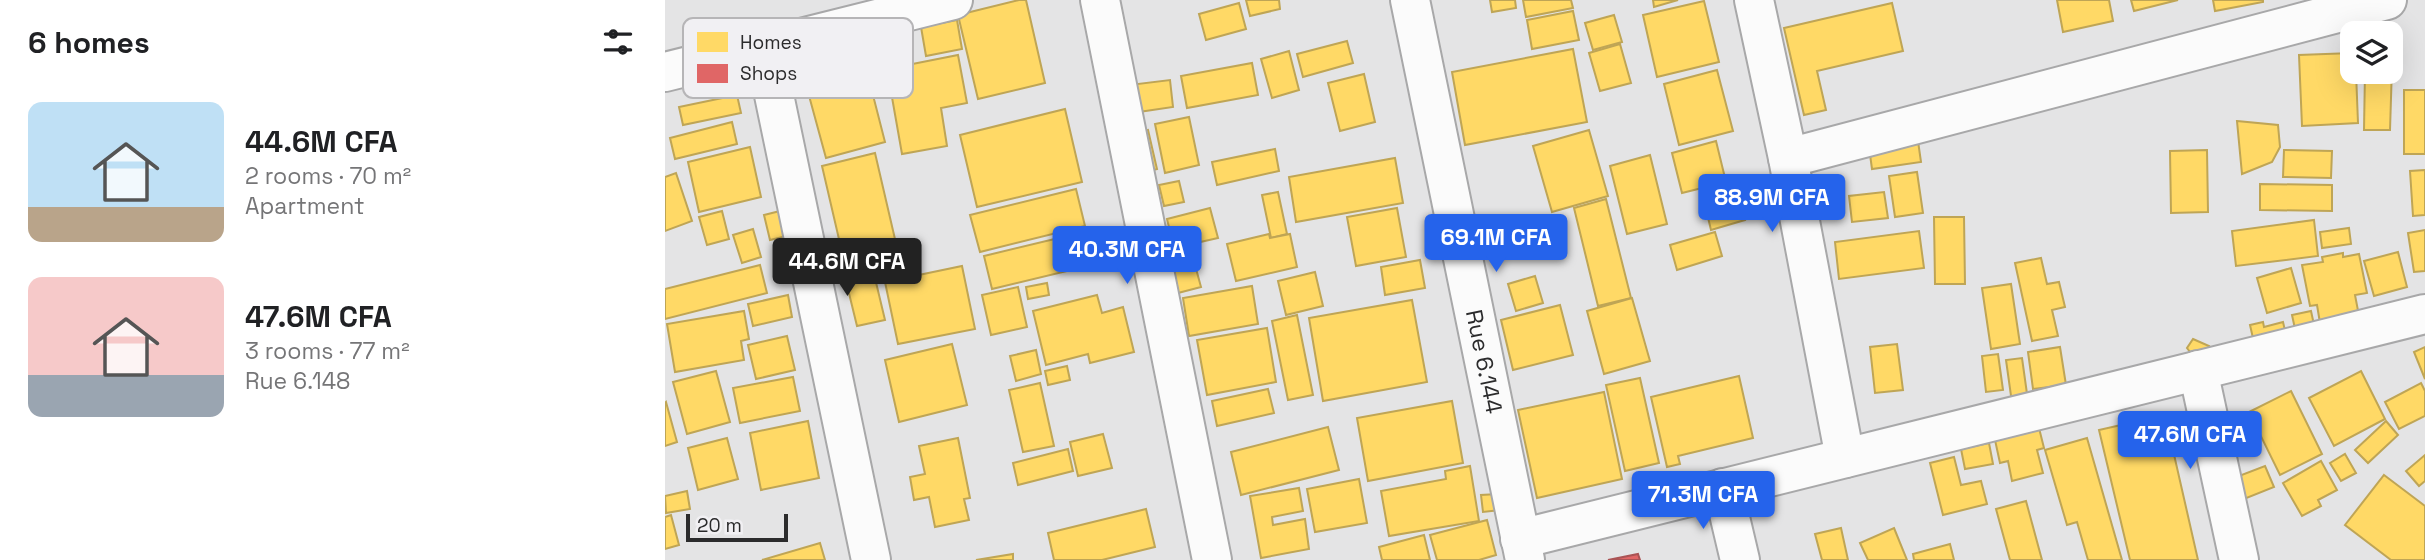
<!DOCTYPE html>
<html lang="en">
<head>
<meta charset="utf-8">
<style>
	:root { --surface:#fff; --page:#f6f6f6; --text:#202124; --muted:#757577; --accent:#2563eb }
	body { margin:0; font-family:"Space Grotesk",sans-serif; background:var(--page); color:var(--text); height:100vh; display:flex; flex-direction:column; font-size:26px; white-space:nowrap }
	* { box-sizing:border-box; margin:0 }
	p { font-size:23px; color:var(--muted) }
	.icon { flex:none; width:38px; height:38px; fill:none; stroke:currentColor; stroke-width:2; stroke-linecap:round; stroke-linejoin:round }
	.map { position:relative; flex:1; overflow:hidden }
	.panel { display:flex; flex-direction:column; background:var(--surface); width:665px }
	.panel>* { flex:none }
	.tools { position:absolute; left:1675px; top:21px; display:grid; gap:14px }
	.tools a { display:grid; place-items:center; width:63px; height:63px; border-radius:14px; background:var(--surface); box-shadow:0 7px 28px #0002; font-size:35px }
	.scale { position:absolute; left:21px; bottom:18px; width:102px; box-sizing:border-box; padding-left:7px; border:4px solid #2b2b2c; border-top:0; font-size:19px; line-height:24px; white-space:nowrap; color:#2b2b2c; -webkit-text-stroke:5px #f1f0f3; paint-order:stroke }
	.price { position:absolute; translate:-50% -60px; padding:0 16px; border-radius:7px; background:var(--accent); color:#fff; font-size:23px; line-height:46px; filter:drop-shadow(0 2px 4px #0008) }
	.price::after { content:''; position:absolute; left:50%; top:42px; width:21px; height:16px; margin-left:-10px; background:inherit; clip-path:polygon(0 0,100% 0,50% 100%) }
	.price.on { background:#222; color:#fff }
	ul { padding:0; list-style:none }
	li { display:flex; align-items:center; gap:21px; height:175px; padding:0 28px }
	li span { display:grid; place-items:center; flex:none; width:196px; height:140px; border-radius:14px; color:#555 }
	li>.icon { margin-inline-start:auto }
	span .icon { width:84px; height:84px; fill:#fffc; stroke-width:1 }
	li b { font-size:30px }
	h2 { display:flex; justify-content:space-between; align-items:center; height:84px; padding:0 28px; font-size:30px }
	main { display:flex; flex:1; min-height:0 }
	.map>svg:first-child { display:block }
</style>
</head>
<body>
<main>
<section class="panel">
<h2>6 homes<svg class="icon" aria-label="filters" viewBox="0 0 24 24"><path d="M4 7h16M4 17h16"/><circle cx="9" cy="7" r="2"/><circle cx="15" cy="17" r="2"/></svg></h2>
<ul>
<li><span style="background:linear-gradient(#bfe0f5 75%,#b9a48a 0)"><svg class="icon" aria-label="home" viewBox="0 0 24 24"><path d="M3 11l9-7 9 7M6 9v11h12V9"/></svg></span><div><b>44.6M CFA</b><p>2 rooms · 70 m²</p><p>Apartment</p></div></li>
<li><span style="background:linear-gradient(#f6c9c9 70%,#9aa5b1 0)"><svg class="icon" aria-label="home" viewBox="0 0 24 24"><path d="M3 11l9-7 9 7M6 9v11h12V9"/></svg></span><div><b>47.6M CFA</b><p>3 rooms · 77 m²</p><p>Rue 6.148</p></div></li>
</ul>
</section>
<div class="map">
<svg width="1760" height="560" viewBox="0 0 1760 560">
	<rect width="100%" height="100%" fill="#e4e4e5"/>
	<g fill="#ffd966" stroke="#bfa555" stroke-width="2">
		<path d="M 354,0 L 361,0 L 380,83 L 313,99 L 293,15 Z"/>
		<path d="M 581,0 L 614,0 L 615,9 L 585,16 Z"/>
		<path d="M 825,0 L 850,0 L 851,8 L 827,12 Z"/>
		<path d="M 858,0 L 906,0 L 908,8 L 861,17 Z"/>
		<path d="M 988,0 L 1013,0 L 989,7 Z"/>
		<path d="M 1392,0 L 1444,0 L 1448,21 L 1398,32 Z"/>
		<path d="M 1466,0 L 1513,0 L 1469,11 Z"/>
		<path d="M 1548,0 L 1598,0 L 1598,2 L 1550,11 Z"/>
		<path d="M 1039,1 L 1054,62 L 992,77 L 978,15 Z"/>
		<path d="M 574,3 L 581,29 L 541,40 L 534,14 Z"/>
		<path d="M 1227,3 L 1238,51 L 1152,71 L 1161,110 L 1139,115 L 1119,28 Z"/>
		<path d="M 908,11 L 914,40 L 867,49 L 862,20 Z"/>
		<path d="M 949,15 L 957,42 L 928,50 L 920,23 Z"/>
		<path d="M 292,20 L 297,49 L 261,56 L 256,27 Z"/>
		<path d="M 682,41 L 688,63 L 638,77 L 632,54 Z"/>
		<path d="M 955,44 L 966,83 L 935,91 L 924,53 Z"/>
		<path d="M 908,49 L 922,122 L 800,145 L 787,72 Z"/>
		<path d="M 624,51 L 634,90 L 607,98 L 596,59 Z"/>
		<path d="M 1687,53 L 1687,72 L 1691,72 L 1693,123 L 1637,126 L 1634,55 Z"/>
		<path d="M 293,55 L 302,103 L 276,108 L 282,146 L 237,154 L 222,69 Z"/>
		<path d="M 587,63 L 593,95 L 522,108 L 516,76 Z"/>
		<path d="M 200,64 L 220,142 L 161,158 L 140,81 Z"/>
		<path d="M 1726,66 L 1727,66 L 1725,130 L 1699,130 L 1700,72 L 1726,72 Z"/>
		<path d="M 1052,70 L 1068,131 L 1014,145 L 999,84 Z"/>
		<path d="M 699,74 L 710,122 L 675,131 L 663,83 Z"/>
		<path d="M 505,80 L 508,107 L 460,114 L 456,86 Z"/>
		<rect x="1739" y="90" width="21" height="64"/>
		<path d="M 72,95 L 76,113 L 18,125 L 14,107 Z"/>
		<path d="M 400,109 L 417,182 L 312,207 L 295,135 Z"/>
		<path d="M 524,117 L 534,165 L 500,173 L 490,124 Z"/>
		<path d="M 1572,121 L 1613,125 L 1615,147 L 1607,162 L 1577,174 Z"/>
		<path d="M 67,122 L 72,144 L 10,159 L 5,138 Z"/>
		<path d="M 483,130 L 492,169 L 474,174 L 465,134 Z"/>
		<path d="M 924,130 L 943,196 L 887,212 L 868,146 Z"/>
		<path d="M 1051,141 L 1061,182 L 1017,193 L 1007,153 Z"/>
		<path d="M 1253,141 L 1256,162 L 1207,169 L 1204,147 Z"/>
		<path d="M 85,147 L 96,197 L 34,212 L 23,162 Z"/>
		<path d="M 610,149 L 614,171 L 552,185 L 547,162 Z"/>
		<path d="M 1542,150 L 1543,212 L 1506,213 L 1505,151 Z"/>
		<path d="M 1619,150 L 1667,151 L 1666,178 L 1618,177 Z"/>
		<path d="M 210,153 L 233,252 L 180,265 L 157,166 Z"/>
		<path d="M 985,155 L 1002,224 L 962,234 L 945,166 Z"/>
		<path d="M 730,158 L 738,203 L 631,222 L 624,177 Z"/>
		<path d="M 1760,170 L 1760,215 L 1748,216 L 1745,171 Z"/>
		<path d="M 1252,172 L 1258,213 L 1230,217 L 1224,176 Z"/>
		<path d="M 11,173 L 27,221 L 0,231 L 0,177 Z"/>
		<path d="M 514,181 L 519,202 L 499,206 L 494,185 Z"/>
		<path d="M 1102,184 L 1106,203 L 1083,209 L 1078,190 Z"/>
		<path d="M 1595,184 L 1667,185 L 1667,211 L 1595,210 Z"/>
		<path d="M 411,189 L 420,226 L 315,252 L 305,215 Z"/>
		<path d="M 613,192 L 622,234 L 606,238 L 597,195 Z"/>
		<path d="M 1219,192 L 1223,218 L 1187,222 L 1184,196 Z"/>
		<path d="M 1073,195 L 1080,220 L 1046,230 L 1040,205 Z"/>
		<path d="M 941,199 L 966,298 L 933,306 L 909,208 Z"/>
		<path d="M 545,208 L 553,238 L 509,248 L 502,219 Z"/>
		<path d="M 732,208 L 741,257 L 691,266 L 682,217 Z"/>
		<path d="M 57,211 L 64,239 L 42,245 L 34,217 Z"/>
		<path d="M 115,211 L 122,236 L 105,240 L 99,215 Z"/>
		<path d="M 1269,217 L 1299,217 L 1300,284 L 1270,284 Z"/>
		<path d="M 1649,220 L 1653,256 L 1571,266 L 1567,231 Z"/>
		<path d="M 1684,228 L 1686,244 L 1657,248 L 1655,232 Z"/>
		<path d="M 88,229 L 96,257 L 77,263 L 68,235 Z"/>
		<path d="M 1760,230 L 1760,271 L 1749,272 L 1743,233 Z"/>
		<path d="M 423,231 L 431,264 L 327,289 L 319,256 Z"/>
		<path d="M 1254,231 L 1259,268 L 1174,279 L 1170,242 Z"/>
		<path d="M 1050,232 L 1057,256 L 1012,270 L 1005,245 Z"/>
		<path d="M 604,234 L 605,238 L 625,234 L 632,267 L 571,281 L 562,244 Z"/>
		<path d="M 1733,252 L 1742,287 L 1709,296 L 1699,261 Z"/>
		<path d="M 1678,253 L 1678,257 L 1694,254 L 1702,293 L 1690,295 L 1695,321 L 1656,329 L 1652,305 L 1645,306 L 1637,265 L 1658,262 L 1657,257 Z"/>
		<path d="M 527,254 L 536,287 L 513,293 L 505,260 Z"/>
		<path d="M 1376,258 L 1382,284 L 1394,282 L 1400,307 L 1387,310 L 1393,336 L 1367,341 L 1350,263 Z"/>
		<path d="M 755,260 L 760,288 L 720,295 L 716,267 Z"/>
		<path d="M 95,265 L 102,293 L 0,319 L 0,289 Z"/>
		<path d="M 297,266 L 310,329 L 233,344 L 220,282 Z"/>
		<path d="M 1626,268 L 1636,303 L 1602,313 L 1592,278 Z"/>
		<path d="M 650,272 L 658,306 L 621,315 L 613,281 Z"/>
		<path d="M 209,274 L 220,320 L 192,326 L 181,281 Z"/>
		<path d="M 870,276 L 878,303 L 851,311 L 843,284 Z"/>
		<path d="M 382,283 L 384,295 L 363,299 L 361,287 Z"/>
		<path d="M 1346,284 L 1355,344 L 1326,349 L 1317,288 Z"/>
		<path d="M 587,286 L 593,324 L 524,336 L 518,298 Z"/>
		<path d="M 353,287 L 362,327 L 326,335 L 317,295 Z"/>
		<path d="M 123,295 L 127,317 L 88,326 L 83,304 Z"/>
		<path d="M 432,295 L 437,313 L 458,307 L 469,352 L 425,363 L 423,354 L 381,365 L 368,311 Z"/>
		<path d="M 967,298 L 985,361 L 939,374 L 922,311 Z"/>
		<path d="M 747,300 L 762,382 L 658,401 L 644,318 Z"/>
		<path d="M 895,305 L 908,355 L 848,370 L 836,320 Z"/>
		<path d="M 79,311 L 84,339 L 76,341 L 79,360 L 10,372 L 2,324 Z"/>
		<path d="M 1646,311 L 1651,334 L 1632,338 L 1627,315 Z"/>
		<path d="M 632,315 L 648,395 L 623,400 L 607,321 Z"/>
		<path d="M 1598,322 L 1599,327 L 1618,322 L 1622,339 L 1590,347 L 1585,325 Z"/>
		<path d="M 602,328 L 611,382 L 542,395 L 532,340 Z"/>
		<path d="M 122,336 L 130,370 L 91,379 L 83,345 Z"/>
		<path d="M 1528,339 L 1544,346 L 1535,365 L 1522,348 Z"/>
		<path d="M 287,344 L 302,405 L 234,422 L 220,360 Z"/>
		<path d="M 1232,344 L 1238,390 L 1210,393 L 1205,347 Z"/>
		<path d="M 1395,347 L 1401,385 L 1368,389 L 1363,352 Z"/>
		<path d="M 1760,347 L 1760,379 L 1749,352 Z"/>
		<path d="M 371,350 L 376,374 L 351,381 L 345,356 Z"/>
		<path d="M 1333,354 L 1338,390 L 1321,392 L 1317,356 Z"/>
		<path d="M 1357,358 L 1363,401 L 1347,403 L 1341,360 Z"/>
		<path d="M 402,366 L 405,380 L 383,385 L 380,371 Z"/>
		<path d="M 51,371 L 65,422 L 22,434 L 8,382 Z"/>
		<path d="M 1696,371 L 1720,419 L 1669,446 L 1644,398 Z"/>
		<path d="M 1074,376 L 1088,438 L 1013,456 L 1015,464 L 1002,467 L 986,397 Z"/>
		<path d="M 128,377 L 135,411 L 75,423 L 68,388 Z"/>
		<path d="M 975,378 L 994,463 L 960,471 L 941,385 Z"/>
		<path d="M 375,383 L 389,446 L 358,452 L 344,390 Z"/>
		<path d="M 1756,383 L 1760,391 L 1760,416 L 1734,429 L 1720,402 Z"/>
		<path d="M 603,389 L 609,413 L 552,426 L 547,401 Z"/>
		<path d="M 1626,391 L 1657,454 L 1615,475 L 1584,412 Z"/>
		<path d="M 939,392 L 957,479 L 872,498 L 853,410 Z"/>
		<path d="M 787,401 L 798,463 L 703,481 L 692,418 Z"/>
		<path d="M 1,402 L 12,442 L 0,446 L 0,403 Z"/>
		<path d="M 1500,415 L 1533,560 L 1465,560 L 1434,430 Z"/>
		<path d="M 143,421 L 154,478 L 96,490 L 85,433 Z"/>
		<path d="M 1721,421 L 1733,435 L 1703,463 L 1690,450 Z"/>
		<path d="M 663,427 L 674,470 L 576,495 L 566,452 Z"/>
		<path d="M 1374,428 L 1379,448 L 1372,450 L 1378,473 L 1347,481 L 1343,461 L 1335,463 L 1330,440 Z"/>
		<path d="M 438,434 L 447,468 L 413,476 L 405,442 Z"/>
		<path d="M 62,438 L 73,479 L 33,490 L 23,448 Z"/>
		<path d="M 293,438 L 305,498 L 299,499 L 304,520 L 270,527 L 264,497 L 249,500 L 245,477 L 260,474 L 254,446 Z"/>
		<path d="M 1422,438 L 1457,560 L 1423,560 L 1412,522 L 1402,525 L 1380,450 Z"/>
		<path d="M 1324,443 L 1328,464 L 1300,469 L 1296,449 Z"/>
		<path d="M 403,449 L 408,471 L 353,485 L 348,463 Z"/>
		<path d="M 1680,454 L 1691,473 L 1676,481 L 1665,463 Z"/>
		<path d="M 1760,455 L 1760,481 L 1754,486 L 1741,471 Z"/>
		<path d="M 1289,457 L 1296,485 L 1316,481 L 1322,504 L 1278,515 L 1265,463 Z"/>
		<path d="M 1656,461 L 1672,490 L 1653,500 L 1656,506 L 1637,516 L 1618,483 Z"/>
		<path d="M 805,466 L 814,521 L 724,536 L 716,491 L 781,479 L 780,471 Z"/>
		<path d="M 1600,466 L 1609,487 L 1574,501 L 1566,479 Z"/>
		<path d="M 1719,475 L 1760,506 L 1760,560 L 1726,560 L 1680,525 Z"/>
		<path d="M 694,479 L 702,523 L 650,532 L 642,489 Z"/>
		<path d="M 634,488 L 638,511 L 607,517 L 608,525 L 640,519 L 644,549 L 596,558 L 585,496 Z"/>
		<path d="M 22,491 L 25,509 L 1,513 L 0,496 Z"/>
		<path d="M 833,494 L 835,510 L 818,512 L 816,495 Z"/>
		<path d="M 1361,501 L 1377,560 L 1345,560 L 1331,509 Z"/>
		<path d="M 481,509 L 490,547 L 437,560 L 389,560 L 383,533 Z"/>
		<path d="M 6,515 L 14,545 L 0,549 L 0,517 Z"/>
		<path d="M 822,520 L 831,555 L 814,560 L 772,560 L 765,535 Z"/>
		<path d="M 1176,528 L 1183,560 L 1157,560 L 1150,534 Z"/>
		<path d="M 1229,528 L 1242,560 L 1203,560 L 1195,543 Z"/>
		<path d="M 759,535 L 765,560 L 717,560 L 714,547 Z"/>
		<path d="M 155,543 L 160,560 L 97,560 Z"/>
		<path d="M 1285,544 L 1289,560 L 1249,560 L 1248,554 Z"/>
		<path d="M 348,554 L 348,560 L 311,560 Z"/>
	</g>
	<path fill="#e06666" stroke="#aa5455" stroke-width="2" d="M 973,554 L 975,560 L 943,560 Z"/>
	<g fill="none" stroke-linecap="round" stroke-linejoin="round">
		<g stroke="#a8a8a9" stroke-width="42">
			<g id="minor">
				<path d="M 435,0 L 547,560"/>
				<path id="s1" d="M 745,0 L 860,560"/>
				<path d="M 1089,0 L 1123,158 L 1180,458"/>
				<path d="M 99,47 L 206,560"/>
				<path d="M 0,72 L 288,0"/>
				<path d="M 1123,158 L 1722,0"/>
				<path d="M 1533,370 L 1574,560"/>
				<path d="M 1058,488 L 1075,560"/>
				<path d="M 855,539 L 1760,314"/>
			</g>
		</g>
		<use href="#minor" stroke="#fbfbfb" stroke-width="38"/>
	</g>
	<g text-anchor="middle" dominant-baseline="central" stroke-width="7" stroke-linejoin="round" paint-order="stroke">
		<g font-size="23" fill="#2b2b2c" stroke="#f1f0f3">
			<text stroke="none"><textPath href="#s1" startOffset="369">Rue 6.144</textPath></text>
		</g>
	</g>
	<rect x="18" y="18" width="230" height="80" rx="10" fill="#f1f0f3" stroke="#b6b5b7" stroke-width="2"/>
	<rect x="32" y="32" width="31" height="20" fill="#ffd966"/>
	<rect x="32" y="64" width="31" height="19" fill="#e06666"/>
	<g font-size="19" fill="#2b2b2c">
		<text x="75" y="49">Homes</text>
		<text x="75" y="80">Shops</text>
	</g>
</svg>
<div class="tools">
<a><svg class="icon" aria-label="layers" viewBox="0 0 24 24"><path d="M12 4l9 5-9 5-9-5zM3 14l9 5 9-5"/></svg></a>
</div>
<div class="scale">20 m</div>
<b class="price" style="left:1107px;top:234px">88.9M CFA</b>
<b class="price" style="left:831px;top:274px">69.1M CFA</b>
<b class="price" style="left:462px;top:286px">40.3M CFA</b>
<b class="price on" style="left:182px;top:298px">44.6M CFA</b>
<b class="price" style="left:1525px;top:471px">47.6M CFA</b>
<b class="price" style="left:1038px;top:531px">71.3M CFA</b>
</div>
</main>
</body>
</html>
